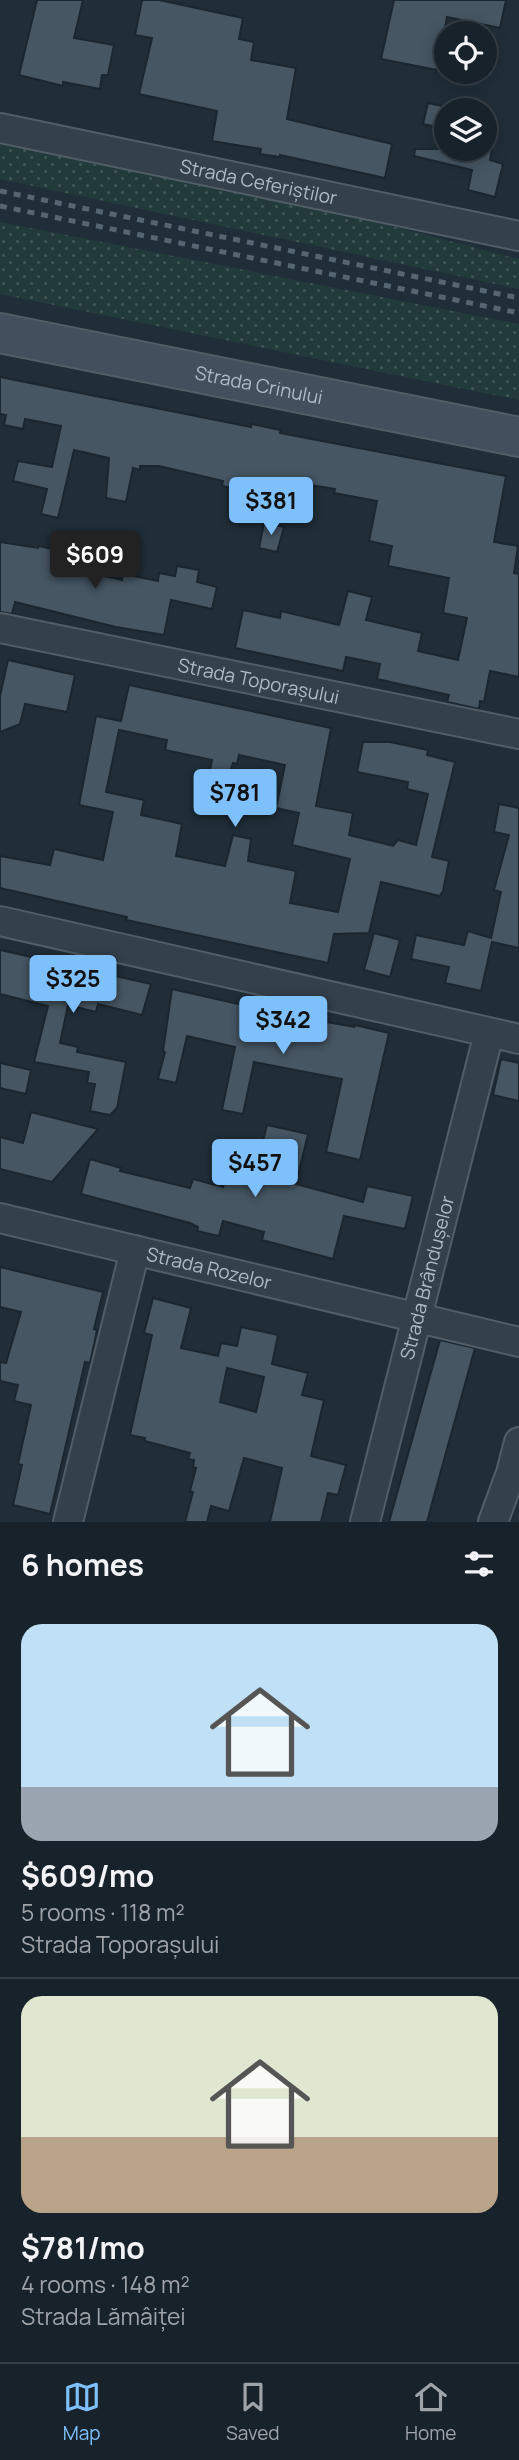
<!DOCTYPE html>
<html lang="en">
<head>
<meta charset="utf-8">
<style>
	:root { --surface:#18222b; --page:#212a33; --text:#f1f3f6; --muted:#9fa4a9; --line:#363f47; --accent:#7ec0fc }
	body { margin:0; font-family:Manrope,sans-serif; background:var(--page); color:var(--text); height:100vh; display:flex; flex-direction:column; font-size:26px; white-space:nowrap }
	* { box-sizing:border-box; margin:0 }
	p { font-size:23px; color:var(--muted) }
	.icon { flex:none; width:38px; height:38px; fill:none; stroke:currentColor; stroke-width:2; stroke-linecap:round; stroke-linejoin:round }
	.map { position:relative; height:1522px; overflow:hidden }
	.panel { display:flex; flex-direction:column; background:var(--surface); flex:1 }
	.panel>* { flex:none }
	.controls { position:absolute; left:434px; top:21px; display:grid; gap:14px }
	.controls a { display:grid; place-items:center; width:63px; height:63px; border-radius:50%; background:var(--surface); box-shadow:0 4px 18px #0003,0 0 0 2px var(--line); font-size:35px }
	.price { position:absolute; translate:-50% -60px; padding:0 16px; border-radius:7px; background:var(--accent); color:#111; font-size:23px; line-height:46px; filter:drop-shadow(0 2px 4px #0008) }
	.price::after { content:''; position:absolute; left:50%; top:42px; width:21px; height:16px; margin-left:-10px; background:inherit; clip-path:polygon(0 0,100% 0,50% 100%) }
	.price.current { background:#222; color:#fff }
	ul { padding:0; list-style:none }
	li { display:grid; align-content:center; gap:14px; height:371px; padding:0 21px }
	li+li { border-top:2px solid var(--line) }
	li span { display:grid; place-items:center; height:217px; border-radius:21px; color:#555 }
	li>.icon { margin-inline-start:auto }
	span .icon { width:126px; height:126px; fill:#fffc; stroke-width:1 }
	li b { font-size:30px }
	h2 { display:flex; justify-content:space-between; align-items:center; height:84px; padding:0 21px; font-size:30px }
	.tabs { display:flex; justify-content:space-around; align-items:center; height:98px; border-top:2px solid var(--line); background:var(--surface); font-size:19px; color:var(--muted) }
	.tabs a { display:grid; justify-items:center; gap:4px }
	.tabs .current { color:var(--accent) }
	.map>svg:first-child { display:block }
</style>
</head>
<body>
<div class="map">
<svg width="519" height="1522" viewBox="0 0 519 1522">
	<defs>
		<pattern id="grass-dots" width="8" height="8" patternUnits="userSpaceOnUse" patternTransform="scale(1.75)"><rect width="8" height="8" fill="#223b3a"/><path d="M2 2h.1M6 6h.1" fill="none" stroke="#405555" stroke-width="1.8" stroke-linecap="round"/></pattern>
	</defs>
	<rect width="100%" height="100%" fill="#202e39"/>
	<g fill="url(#grass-dots)">
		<path d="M 0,141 L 291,200 L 519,259 L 519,289 L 0,179 Z"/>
		<path d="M 0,222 L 519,324 L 519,400 L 0,294 Z"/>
	</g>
	<g fill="#465663" stroke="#1b2730" stroke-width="2" fill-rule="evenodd">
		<path d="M 37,0 L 83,0 L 74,38 L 114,45 L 108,75 L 102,75 L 100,89 L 63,82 L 63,86 L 19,75 Z"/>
		<path d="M 142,0 L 159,0 L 243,18 L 239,39 L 254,42 L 251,60 L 296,68 L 287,119 L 392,144 L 385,178 L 280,155 L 280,157 L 260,154 L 261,149 L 212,141 L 217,111 L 139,94 L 152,38 L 135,35 Z"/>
		<path d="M 394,0 L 506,0 L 500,28 L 447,17 L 437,70 L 381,59 Z"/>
		<path d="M 428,103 L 446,107 L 446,129 L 423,124 Z"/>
		<path d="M 415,149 L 492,149 L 490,160 L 503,164 L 495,197 L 468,190 L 472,170 L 414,156 Z"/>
		<path d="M 0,377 L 251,427 L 251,424 L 281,430 L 280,433 L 506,476 L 494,542 L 518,546 L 514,573 L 519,574 L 519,677 L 490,671 L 484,702 L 480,701 L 479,709 L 447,702 L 449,695 L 377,679 L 380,664 L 346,657 L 343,671 L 235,648 L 243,610 L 280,618 L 281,611 L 339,625 L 348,591 L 372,597 L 366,620 L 422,633 L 418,651 L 458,660 L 467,618 L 443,613 L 449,578 L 388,566 L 392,546 L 369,541 L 377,501 L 334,493 L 335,489 L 286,481 L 280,510 L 259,506 L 259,493 L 222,486 L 223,481 L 159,466 L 140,466 L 140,470 L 133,468 L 126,502 L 106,498 L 109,458 L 74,450 L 58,518 L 41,514 L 47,489 L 13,481 L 18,461 L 52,467 L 61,426 L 25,419 L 23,429 L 4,425 L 6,415 L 0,414 Z"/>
		<path d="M 264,523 L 284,527 L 277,552 L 259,548 Z"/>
		<path d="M 0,542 L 38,548 L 39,546 L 57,550 L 54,562 L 78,567 L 77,570 L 122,580 L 123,574 L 158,581 L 159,573 L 175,576 L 177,566 L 199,570 L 197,582 L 217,587 L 212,609 L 171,600 L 164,635 L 116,627 L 15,602 L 12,614 L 0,612 Z"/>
		<path d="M 8,660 L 75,675 L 67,712 L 25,704 L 20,724 L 0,732 L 0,696 Z"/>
		<path d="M 129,685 L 331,728 L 316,806 L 353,813 L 349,835 L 393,846 L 398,840 L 416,845 L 428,794 L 407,789 L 408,782 L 357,772 L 363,742 L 390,742 L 428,750 L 427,755 L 455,762 L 432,857 L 449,861 L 443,891 L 440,896 L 381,882 L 369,933 L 334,934 L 328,963 L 126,920 L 127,917 L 0,888 L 0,856 L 50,865 L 54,849 L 103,860 L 113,812 L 79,805 L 96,716 L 121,721 ZM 119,730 L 167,740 L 165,750 L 212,760 L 206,789 L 223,792 L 233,763 L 237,764 L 239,755 L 285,765 L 276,808 L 299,813 L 292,845 L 350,859 L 338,912 L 290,903 L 296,871 L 248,861 L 251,839 L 233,835 L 225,866 L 176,856 L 182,824 L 141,815 L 144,800 L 106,792 Z"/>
		<path d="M 499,804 L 519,808 L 519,948 L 492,942 L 481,991 L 445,983 L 449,967 L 411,959 L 416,935 L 464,945 L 468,931 L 491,938 L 501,892 L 494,890 L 509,835 L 494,832 Z"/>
		<path d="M 374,933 L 400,940 L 390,977 L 364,970 Z"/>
		<path d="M 0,950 L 151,984 L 142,1015 L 98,1004 L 96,1012 L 68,1005 L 60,1043 L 78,1047 L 77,1052 L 126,1062 L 117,1108 L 110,1115 L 90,1111 L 95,1084 L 87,1083 L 89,1072 L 34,1062 L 48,1006 L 0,994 Z"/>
		<path d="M 172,989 L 287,1015 L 354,1027 L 355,1025 L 389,1033 L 360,1160 L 326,1152 L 342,1079 L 254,1062 L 243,1114 L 222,1110 L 235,1047 L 187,1036 L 176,1083 L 158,1079 L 165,1052 L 163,1051 Z"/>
		<path d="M 501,1059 L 519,1063 L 519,1101 L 493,1095 Z"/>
		<path d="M 0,1063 L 31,1070 L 26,1094 L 0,1088 Z"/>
		<path d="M 31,1112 L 98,1129 L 52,1182 L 0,1169 L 0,1137 L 23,1143 Z"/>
		<path d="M 267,1125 L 308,1134 L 296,1184 L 363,1202 L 367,1186 L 413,1196 L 405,1229 L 344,1216 L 333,1259 L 262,1240 L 264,1232 L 223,1221 L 219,1236 L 197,1231 L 198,1227 L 190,1223 L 81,1194 L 90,1159 L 121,1168 L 120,1171 L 190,1188 L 193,1179 L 223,1187 L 229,1165 L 255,1172 Z"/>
		<path d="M 0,1267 L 103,1292 L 94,1329 L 97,1330 L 94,1345 L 90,1363 L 85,1362 L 50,1514 L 13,1505 L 22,1465 L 18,1464 L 31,1405 L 14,1401 L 18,1385 L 0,1381 L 0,1362 L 6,1363 L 21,1312 L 0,1307 Z"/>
		<path d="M 153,1298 L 191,1308 L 181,1348 L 218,1356 L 221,1343 L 237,1346 L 241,1327 L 278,1335 L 272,1364 L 308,1373 L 302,1395 L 324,1400 L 311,1456 L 346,1465 L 338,1495 L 328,1493 L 321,1522 L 270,1522 L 282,1468 L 244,1458 L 229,1511 L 211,1506 L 207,1522 L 185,1522 L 193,1492 L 190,1491 L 196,1468 L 193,1467 L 194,1460 L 188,1459 L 190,1453 L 145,1441 L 145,1438 L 130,1435 L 152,1335 L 144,1333 ZM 227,1368 L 264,1377 L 256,1412 L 220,1402 Z"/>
		<path d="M 440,1340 L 475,1348 L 437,1485 L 427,1522 L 389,1522 Z"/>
	</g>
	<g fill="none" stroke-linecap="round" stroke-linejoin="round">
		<g stroke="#515e67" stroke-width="32">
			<g id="street">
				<path id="s1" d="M 0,128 L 519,236"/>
				<path id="s2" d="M 0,628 L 519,734"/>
				<path d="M 0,921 L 519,1039"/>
				<path id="s3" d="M 0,1218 L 519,1342"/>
				<path d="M 68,1522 L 135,1250"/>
				<path id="s4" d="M 365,1522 L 489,1033"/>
				<path d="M 493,1522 L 511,1473 L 519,1442"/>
			</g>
		</g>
		<g stroke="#515e67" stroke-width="42">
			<g id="secondary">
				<path id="s5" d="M 0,333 L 519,437"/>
			</g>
		</g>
		<use href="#street" stroke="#34404a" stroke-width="28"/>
		<use href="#secondary" stroke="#42505d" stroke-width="38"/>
		<g stroke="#556571" stroke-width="5" stroke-dasharray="7 7" stroke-linecap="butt">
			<path d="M 0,191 L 519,298"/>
			<path d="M 0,206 L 519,313"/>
		</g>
	</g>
	<g text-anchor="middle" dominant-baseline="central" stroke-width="5" stroke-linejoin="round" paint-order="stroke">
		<g font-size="19" fill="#aebbc6" stroke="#19252e">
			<text stroke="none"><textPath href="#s1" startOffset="264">Strada Ceferiștilor</textPath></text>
			<text stroke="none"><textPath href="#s5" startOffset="264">Strada Crinului</textPath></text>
			<text stroke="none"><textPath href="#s2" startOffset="264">Strada Toporașului</textPath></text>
			<text stroke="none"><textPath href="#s3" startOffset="215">Strada Rozelor</textPath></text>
			<text stroke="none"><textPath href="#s4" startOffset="252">Strada Brândușelor</textPath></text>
		</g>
	</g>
</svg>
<div class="controls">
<a><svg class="icon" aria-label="locate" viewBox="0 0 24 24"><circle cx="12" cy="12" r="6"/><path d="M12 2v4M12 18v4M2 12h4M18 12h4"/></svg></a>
<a><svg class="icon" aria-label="layers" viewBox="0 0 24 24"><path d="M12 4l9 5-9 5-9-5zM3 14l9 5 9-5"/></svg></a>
</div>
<b class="price" style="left:271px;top:537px">$381</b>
<b class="price current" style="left:95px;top:591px">$609</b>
<b class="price" style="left:235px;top:829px">$781</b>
<b class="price" style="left:73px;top:1015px">$325</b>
<b class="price" style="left:283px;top:1056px">$342</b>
<b class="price" style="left:255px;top:1199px">$457</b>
</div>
<section class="panel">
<h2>6 homes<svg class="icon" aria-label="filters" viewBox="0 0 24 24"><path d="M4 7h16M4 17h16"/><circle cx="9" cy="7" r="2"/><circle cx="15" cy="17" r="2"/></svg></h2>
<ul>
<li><span style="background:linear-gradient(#bfe0f5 75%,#9aa5b1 0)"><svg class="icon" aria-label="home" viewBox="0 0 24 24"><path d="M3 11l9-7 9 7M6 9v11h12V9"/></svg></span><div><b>$609/mo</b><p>5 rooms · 118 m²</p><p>Strada Toporașului</p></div></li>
<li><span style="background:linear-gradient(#dfe7d0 65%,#b9a48a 0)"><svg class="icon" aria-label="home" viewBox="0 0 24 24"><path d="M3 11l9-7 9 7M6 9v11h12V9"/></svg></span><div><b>$781/mo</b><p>4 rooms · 148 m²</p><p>Strada Lămâiței</p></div></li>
</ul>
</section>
<nav class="tabs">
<a class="current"><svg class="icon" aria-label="map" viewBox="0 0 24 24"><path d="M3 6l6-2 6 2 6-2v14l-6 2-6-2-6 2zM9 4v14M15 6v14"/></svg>Map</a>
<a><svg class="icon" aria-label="saved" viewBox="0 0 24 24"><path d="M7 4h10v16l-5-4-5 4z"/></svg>Saved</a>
<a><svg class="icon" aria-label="home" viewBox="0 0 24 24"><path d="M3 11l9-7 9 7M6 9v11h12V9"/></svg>Home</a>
</nav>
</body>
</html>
